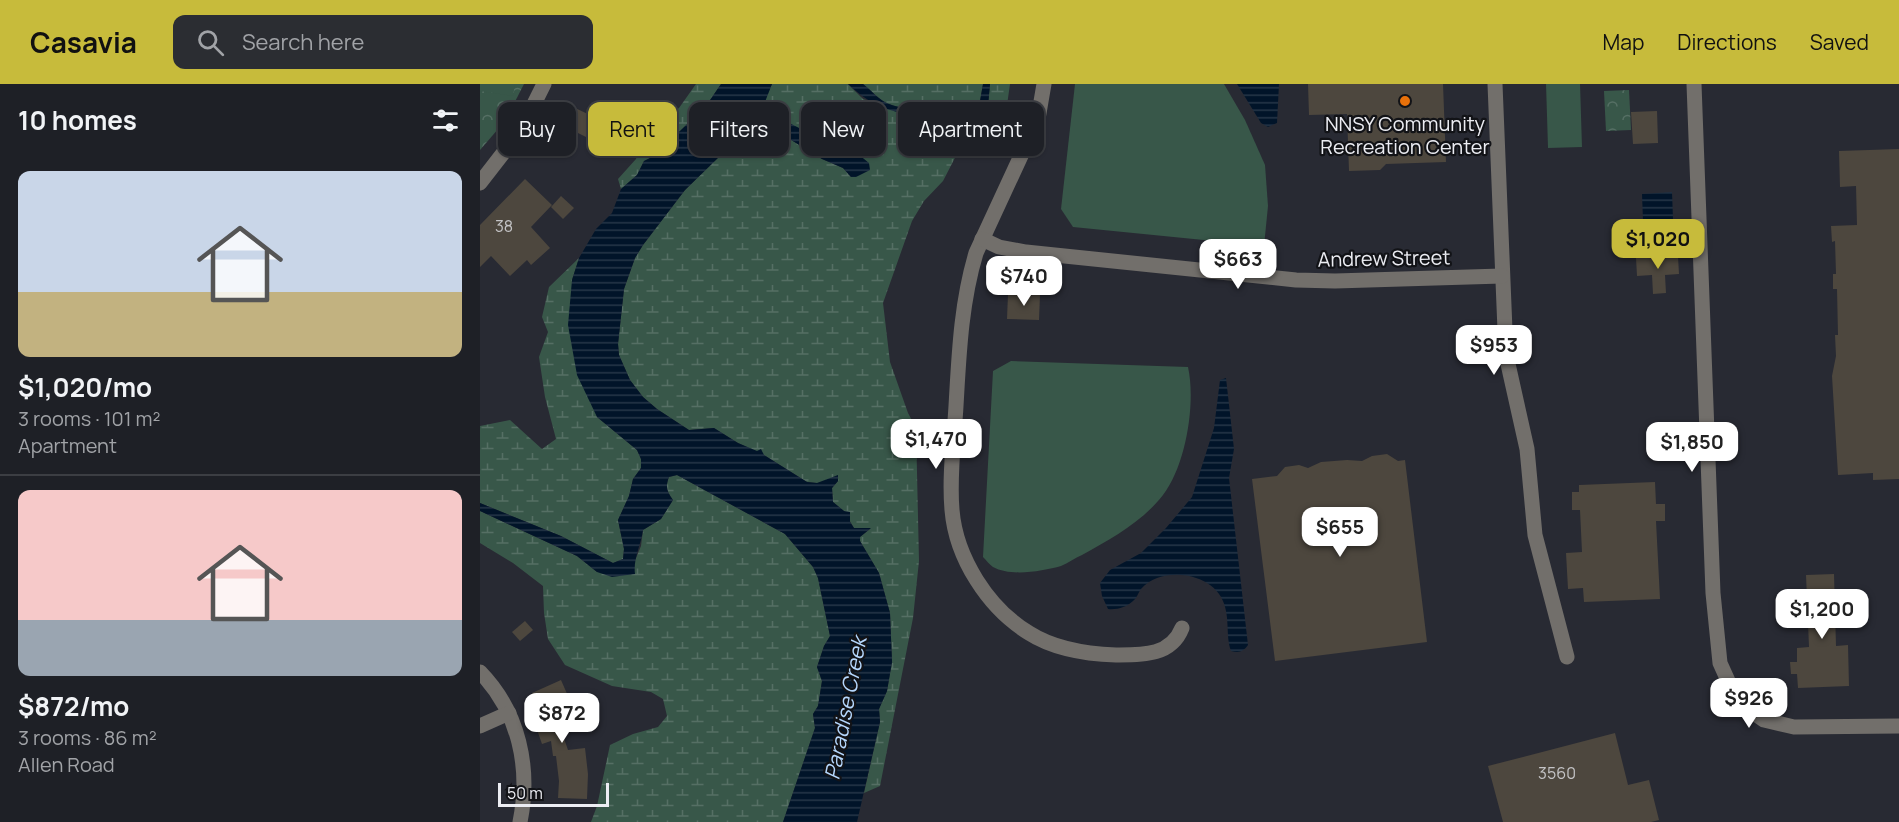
<!DOCTYPE html>
<html lang="en">
<head>
<meta charset="utf-8">
<style>
	:root { --surface:#1e2026; --page:#2b2d32; --text:#f1f3f6; --muted:#a1a3a7; --line:#3c3e43; --accent:#c7bb3b }
	body { margin:0; font-family:Manrope,sans-serif; background:var(--page); color:var(--text); height:100vh; display:flex; flex-direction:column; font-size:22px; white-space:nowrap }
	* { box-sizing:border-box; margin:0 }
	p { font-size:20px; color:var(--muted) }
	.icon { flex:none; width:33px; height:33px; fill:none; stroke:currentColor; stroke-width:2; stroke-linecap:round; stroke-linejoin:round }
	.map { position:relative; flex:1; overflow:hidden }
	.panel { display:flex; flex-direction:column; background:var(--surface); width:480px }
	.panel>* { flex:none }
	.top-card { position:absolute; left:18px; top:18px; width:570px; height:54px; display:flex; gap:12px }
	.scale { position:absolute; left:18px; bottom:15px; width:111px; box-sizing:border-box; padding-left:6px; border:3px solid #ecedf3; border-top:0; font-size:16px; line-height:21px; white-space:nowrap; color:#ecedf3; -webkit-text-stroke:4px #121317; paint-order:stroke }
	.price { position:absolute; translate:-50% -51px; padding:0 14px; border-radius:12px; background:#fff; color:#222; font-size:20px; line-height:39px; filter:drop-shadow(0 2px 3px #0008) }
	.price::after { content:''; position:absolute; left:50%; top:36px; width:18px; height:14px; margin-left:-9px; background:inherit; clip-path:polygon(0 0,100% 0,50% 100%) }
	.price.selected { background:var(--accent); color:#111 }
	ul { padding:0; list-style:none }
	li { display:grid; align-content:center; gap:12px; height:318px; padding:0 18px }
	li+li { border-top:2px solid var(--line) }
	li span { display:grid; place-items:center; height:186px; border-radius:12px; color:#555 }
	li>.icon { margin-inline-start:auto }
	span .icon { width:108px; height:108px; fill:#fffc; stroke-width:1 }
	li b { font-size:26px }
	h2 { display:flex; justify-content:space-between; align-items:center; height:72px; padding:0 18px; font-size:26px }
	.pill { padding:0 21px; border-radius:12px; background:var(--surface); box-shadow:0 2px 4px #0004,0 0 0 2px var(--line); font-size:21px; line-height:54px }
	.pill.selected { background:var(--accent); color:#111 }
	header { display:flex; align-items:center; gap:36px; box-sizing:border-box; height:84px; padding:0 30px; background:var(--accent); color:#111 }
	header strong { font-size:28px }
	nav { display:flex; gap:33px; margin-inline-start:auto; font-size:21px }
	.search { width:420px; height:54px; background:var(--page); display:flex; align-items:center; gap:15px; box-sizing:border-box; padding:0 21px; border-radius:12px; color:var(--muted); font-size:22px }
	main { display:flex; flex:1; min-height:0 }
	.map>svg:first-child { display:block }
</style>
</head>
<body>
<header>
<strong>Casavia</strong>
<div class="search"><svg class="icon" aria-label="search" viewBox="0 0 24 24"><circle cx="10" cy="10" r="6"/><path d="M15 15l6 6"/></svg>Search here</div>
<nav><a>Map</a><a>Directions</a><a>Saved</a></nav>
</header>
<main>
<section class="panel">
<h2>10 homes<svg class="icon" aria-label="filters" viewBox="0 0 24 24"><path d="M4 7h16M4 17h16"/><circle cx="9" cy="7" r="2"/><circle cx="15" cy="17" r="2"/></svg></h2>
<ul>
<li><span style="background:linear-gradient(#c9d6e8 65%,#c2b280 0)"><svg class="icon" aria-label="home" viewBox="0 0 24 24"><path d="M3 11l9-7 9 7M6 9v11h12V9"/></svg></span><div><b>$1,020/mo</b><p>3 rooms · 101 m²</p><p>Apartment</p></div></li>
<li><span style="background:linear-gradient(#f6c9c9 70%,#9aa5b1 0)"><svg class="icon" aria-label="home" viewBox="0 0 24 24"><path d="M3 11l9-7 9 7M6 9v11h12V9"/></svg></span><div><b>$872/mo</b><p>3 rooms · 86 m²</p><p>Allen Road</p></div></li>
</ul>
</section>
<div class="map">
<svg width="1419" height="738" viewBox="0 0 1419 738">
	<defs>
		<pattern id="wetland-marsh" width="20" height="14" patternUnits="userSpaceOnUse" patternTransform="scale(1.5)"><rect width="20" height="14" fill="#385749"/><path d="M1 5h8M5 5V1M11 12h8M15 12V8" fill="none" stroke="#556f64"/></pattern>
		<pattern id="park-crowns" width="20" height="18" patternUnits="userSpaceOnUse" patternTransform="scale(1.5)"><rect width="20" height="18" fill="#385749"/><path d="M2 6a3 3 0 1 1 6 0M12 15a3 3 0 1 1 6 0" fill="none" stroke="#556f64"/></pattern>
		<pattern id="water-rules" width="6" height="5" patternUnits="userSpaceOnUse" patternTransform="scale(1.5)"><rect width="6" height="5" fill="#011429"/><path d="M0 2.5h6" fill="none" stroke="#263648"/></pattern>
	</defs>
	<rect width="100%" height="100%" fill="#282a33"/>
	<g fill="url(#wetland-marsh)">
		<path d="M 216,0 L 241,0 L 226,22 L 174,72 L 164,77 L 157,91 L 141,105 L 138,95 L 156,75 L 165,49 L 199,24 Z"/>
		<path d="M 292,0 L 368,0 L 383,15 L 437,32 L 503,26 L 508,22 L 510,0 L 530,0 L 525,35 L 516,48 L 492,51 L 480,64 L 463,97 L 444,117 L 432,137 L 403,219 L 410,278 L 428,329 L 436,344 L 439,477 L 433,534 L 400,702 L 384,709 L 400,638 L 399,625 L 407,607 L 412,578 L 410,529 L 399,489 L 380,457 L 380,453 L 390,445 L 374,444 L 364,427 L 353,418 L 352,404 L 358,397 L 337,399 L 327,398 L 284,371 L 258,359 L 234,344 L 209,346 L 177,325 L 163,313 L 150,296 L 139,271 L 138,260 L 144,205 L 155,174 L 163,161 L 205,106 L 242,70 L 258,48 L 269,39 L 277,38 L 295,46 L 342,75 L 363,84 L 371,93 L 373,66 C 341,57 310,42 282,22 Z"/>
		<path d="M 383,0 L 503,0 L 500,17 C 478,29 432,29 409,20 C 400,17 391,6 383,0 Z"/>
		<path d="M 99,174 L 92,196 L 117,333 L 157,366 L 161,375 L 161,384 L 153,395 L 149,412 L 138,436 L 144,465 L 143,475 L 133,479 L 81,452 L 0,419 L 0,342 L 30,336 L 62,365 L 76,355 L 65,313 L 59,273 L 68,248 L 62,233 L 69,203 Z"/>
		<path d="M 197,391 L 305,450 L 333,483 L 338,494 L 350,552 L 344,562 L 337,583 L 342,597 L 338,622 L 333,630 L 335,644 L 303,738 L 111,738 L 117,722 L 130,661 L 153,650 L 178,643 L 187,632 L 183,615 L 171,608 L 132,602 L 85,581 L 68,555 L 64,529 L 63,502 L 33,479 L 0,459 L 0,427 L 97,472 L 117,488 L 154,479 L 161,462 L 163,446 L 181,435 L 193,416 C 187,408 185,403 189,393 Z"/>
	</g>
	<g fill="url(#park-crowns)">
		<path d="M 0,0 L 44,0 L 25,37 L 0,66 Z"/>
		<path d="M 1149,6 L 1151,46 L 1126,47 L 1124,7 Z"/>
	</g>
	<g fill="#385749">
		<path d="M 0,0 L 35,0 L 33,12 L 0,7 Z"/>
		<path d="M 595,0 L 744,0 L 765,36 L 785,81 L 788,122 L 784,162 L 593,143 L 581,125 Z"/>
		<path d="M 1066,0 L 1100,0 L 1102,63 L 1068,64 Z"/>
		<path d="M 531,277 L 708,283 C 716,319 706,381 683,411 C 662,438 631,455 602,471 C 595,474 588,479 581,482 C 563,487 531,493 513,483 C 510,481 506,476 503,473 L 513,287 Z"/>
	</g>
	<g fill="url(#water-rules)">
		<path d="M 241,0 L 292,0 L 283,23 L 296,32 L 346,58 L 373,66 L 389,79 L 390,86 L 376,93 L 371,93 L 363,84 L 342,75 L 295,46 L 277,38 L 269,39 L 258,48 L 242,70 L 205,106 L 163,161 L 155,174 L 144,205 L 138,260 L 139,271 L 150,296 L 163,313 L 177,325 L 209,346 L 234,344 L 258,359 L 277,367 L 281,365 L 284,371 L 327,398 L 337,399 L 358,391 L 358,397 L 352,404 L 353,418 L 364,427 L 370,428 L 370,438 L 374,444 L 391,444 L 380,453 L 380,457 L 399,489 L 410,529 L 412,578 L 407,607 L 399,625 L 400,638 L 377,738 L 303,738 L 335,644 L 333,630 L 338,622 L 342,597 L 337,583 L 344,562 L 350,552 L 338,494 L 333,483 L 305,450 L 197,391 L 189,393 C 185,403 187,408 193,416 L 181,435 L 163,446 C 161,461 153,475 155,490 L 132,493 L 117,488 L 97,472 L 0,427 L 0,419 L 81,452 L 133,479 L 143,475 L 144,465 L 138,436 L 149,412 L 153,395 L 161,384 L 161,375 L 157,366 L 117,333 L 97,291 L 88,241 L 92,196 L 99,174 L 116,145 L 132,129 L 141,105 L 157,91 L 164,77 L 174,72 L 226,22 Z"/>
		<path d="M 368,0 L 383,0 C 391,6 400,17 409,20 C 432,29 478,29 500,17 L 503,0 L 510,0 L 508,22 L 503,26 C 452,34 408,39 368,0 Z"/>
		<path d="M 757,0 L 799,0 L 797,39 L 788,43 L 781,39 Z"/>
		<path d="M 1192,108 L 1194,162 L 1164,163 L 1162,110 Z"/>
		<path d="M 746,294 L 754,365 L 749,394 L 768,561 C 763,568 759,569 751,567 C 745,550 751,531 741,513 C 736,504 726,497 716,494 C 699,488 674,490 661,505 C 658,509 657,514 653,517 C 647,523 637,526 628,525 L 622,512 L 620,499 L 630,486 L 661,469 L 686,444 L 712,413 L 734,344 L 740,296 Z"/>
	</g>
	<g fill="#4d473e">
		<path d="M 828,0 L 963,0 L 966,78 L 906,80 L 900,86 L 869,87 L 867,30 L 829,31 Z"/>
		<path d="M 93,23 L 110,31 L 108,36 L 115,39 L 108,54 L 80,40 L 85,30 L 88,31 Z"/>
		<path d="M 1177,27 L 1178,59 L 1153,60 L 1151,28 Z"/>
		<path d="M 146,39 L 156,44 L 151,55 L 141,50 Z"/>
		<path d="M 1419,65 L 1419,395 L 1393,396 L 1393,389 L 1358,391 L 1352,292 L 1356,272 L 1355,251 L 1358,251 L 1357,205 L 1353,205 L 1353,190 L 1356,190 L 1355,157 L 1352,158 L 1351,142 L 1377,141 L 1376,102 L 1360,103 L 1359,67 Z"/>
		<path d="M 45,95 L 72,121 L 51,143 L 70,164 L 51,181 L 47,176 L 30,192 L 11,172 L 0,183 L 0,141 Z"/>
		<path d="M 81,112 L 94,124 L 83,135 L 71,123 Z"/>
		<path d="M 1198,172 L 1199,190 L 1185,191 L 1186,209 L 1173,210 L 1172,191 L 1157,192 L 1156,174 Z"/>
		<path d="M 528,210 L 560,211 L 559,236 L 527,235 Z"/>
		<path d="M 907,370 L 918,377 L 925,376 L 947,558 L 795,577 L 772,395 L 797,392 L 805,383 L 819,381 L 828,384 L 841,378 L 867,376 L 882,377 L 892,372 Z"/>
		<path d="M 1175,398 L 1176,420 L 1185,420 L 1185,437 L 1176,437 L 1180,515 L 1104,518 L 1103,504 L 1088,505 L 1086,469 L 1102,468 L 1100,426 L 1092,426 L 1092,408 L 1099,408 L 1099,401 Z"/>
		<path d="M 1354,490 L 1356,562 L 1368,561 L 1369,602 L 1318,604 L 1317,590 L 1311,590 L 1310,578 L 1317,578 L 1317,564 L 1329,563 L 1326,491 Z"/>
		<path d="M 45,537 L 53,546 L 40,557 L 32,548 Z"/>
		<path d="M 81,596 L 88,612 L 77,617 L 84,635 L 78,637 L 88,666 L 105,664 L 108,690 L 107,715 L 78,714 L 79,697 L 76,672 L 73,672 L 71,657 L 62,660 L 55,640 L 65,636 L 52,609 Z"/>
		<path d="M 1135,649 L 1148,701 L 1169,696 L 1179,736 L 1171,738 L 1023,738 L 1008,682 Z"/>
	</g>
	<g fill="none" stroke-linecap="round" stroke-linejoin="round">
		<g stroke="#726f6b" stroke-width="15">
			<path d="M 564,0 L 558,35 L 496,169 C 481,219 479,270 476,322 C 474,356 469,392 472,426 C 476,474 508,524 549,549 C 574,565 607,570 636,571 C 662,571 691,572 702,544"/>
			<path d="M 1015,0 L 1026,271 L 1047,365 L 1055,451 L 1087,573"/>
			<path d="M 1214,0 L 1233,509 L 1240,579 L 1254,610 L 1268,625 L 1284,636 L 1314,643 L 1419,642"/>
			<path d="M 0,99 L 41,46 L 64,0"/>
			<path d="M 502,155 L 519,163 L 546,168 L 816,196 L 855,197 L 1022,192"/>
			<path d="M 0,588 C 39,628 51,684 40,738"/>
			<path d="M 0,642 L 29,629"/>
		</g>
	</g>
	<circle fill="#e8710a" stroke="#121317" stroke-width="2" cx="925" cy="17" r="6"/>
	<g text-anchor="middle" dominant-baseline="central" stroke-width="4.5" stroke-linejoin="round" paint-order="stroke">
		<g font-size="16" fill="#c4c4c6">
			<text x="24" y="142">38</text>
			<text x="1077" y="689">3560</text>
		</g>
		<g font-size="20" fill="#ecedf3" stroke="#121317">
			<text x="925" y="39">NNSY Community<tspan x="925" dy="23">Recreation Center</tspan></text>
		</g>
		<g font-size="20" fill="#ecedf3" stroke="#121317">
			<text transform="translate(904 174) rotate(-1)">Andrew Street</text>
		</g>
		<g font-size="21" font-style="italic" fill="#b5d7fd" stroke="#121317">
			<text transform="translate(365 624) rotate(-79)">Paradise Creek</text>
		</g>
	</g>
</svg>
<div class="scale">50 m</div>
<b class="price selected" style="left:1178px;top:186px">$1,020</b>
<b class="price" style="left:758px;top:206px">$663</b>
<b class="price" style="left:544px;top:223px">$740</b>
<b class="price" style="left:1014px;top:292px">$953</b>
<b class="price" style="left:456px;top:386px">$1,470</b>
<b class="price" style="left:1212px;top:389px">$1,850</b>
<b class="price" style="left:860px;top:474px">$655</b>
<b class="price" style="left:1342px;top:556px">$1,200</b>
<b class="price" style="left:1269px;top:645px">$926</b>
<b class="price" style="left:82px;top:660px">$872</b>
<div class="top-card">
<a class="pill">Buy</a>
<a class="pill selected">Rent</a>
<a class="pill">Filters</a>
<a class="pill">New</a>
<a class="pill">Apartment</a>
</div>
</div>
</main>
</body>
</html>
